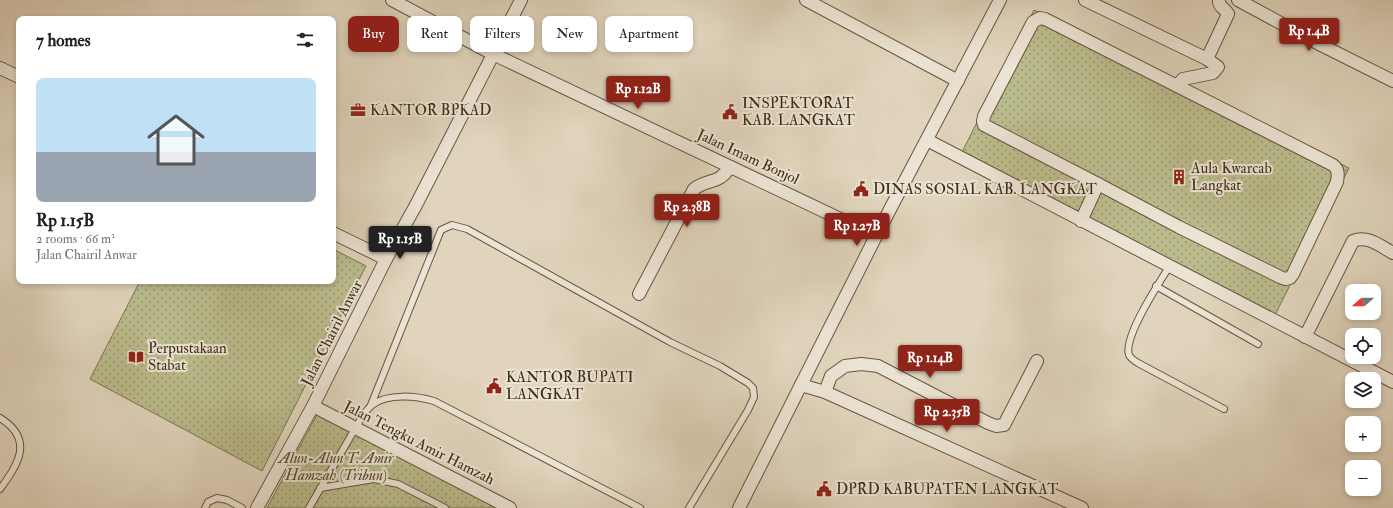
<!DOCTYPE html>
<html lang="en">
<head>
<meta charset="utf-8">
<style>
	:root { --surface:#fff; --page:#f2f2f2; --text:#202124; --muted:#757577; --accent:#8f2418 }
	body { margin:0; font-family:"IM FELL Double Pica",serif; background:var(--page); color:var(--text); height:100vh; display:flex; flex-direction:column; font-size:15px; white-space:nowrap }
	* { box-sizing:border-box; margin:0 }
	p { font-size:13px; color:var(--muted) }
	.icon { flex:none; width:22px; height:22px; fill:none; stroke:currentColor; stroke-width:2; stroke-linecap:round; stroke-linejoin:round }
	.map { position:relative; flex:1; overflow:hidden }
	.details { position:absolute; left:16px; top:16px; width:320px; height:268px; display:flex; flex-direction:column; background:var(--surface); border-radius:8px; box-shadow:0 2px 6px #0003 }
	.details>* { flex:none }
	.guide { position:absolute; left:348px; top:16px; width:380px; height:36px; display:flex; gap:8px }
	.needle { width:26px; rotate:250deg }
	.fabs { position:absolute; left:1345px; top:284px; display:grid; gap:8px }
	.fabs a { display:grid; place-items:center; width:36px; height:36px; border-radius:8px; background:var(--surface); box-shadow:0 2px 6px #0003; font-size:20px }
	.price { position:absolute; translate:-50% -34px; padding:0 9px; border-radius:4px; background:var(--accent); color:#fff; font-size:13px; line-height:26px; filter:drop-shadow(0 1px 2px #0008) }
	.price::after { content:''; position:absolute; left:50%; top:24px; width:12px; height:9px; margin-left:-6px; background:inherit; clip-path:polygon(0 0,100% 0,50% 100%) }
	.price.active { background:#222; color:#fff }
	ul { padding:0; list-style:none }
	li { display:grid; align-content:center; gap:8px; height:212px; padding:0 20px }
	li span { display:grid; place-items:center; height:124px; border-radius:8px; color:#555 }
	li>.icon { margin-inline-start:auto }
	span .icon { width:72px; height:72px; fill:#fffc; stroke-width:1 }
	li b { font-size:17px }
	h2 { display:flex; justify-content:space-between; align-items:center; height:48px; padding:0 20px; font-size:17px }
	.chip { padding:0 14px; border-radius:8px; background:var(--surface); box-shadow:0 2px 6px #0003; font-size:14px; line-height:36px }
	.chip.active { background:var(--accent); color:#fff }
	.map>svg:first-child { display:block }
</style>
</head>
<body>
<div class="map">
<svg width="1393" height="508" viewBox="0 0 1393 508">
	<defs>
		<pattern id="park-dots" width="8" height="8" patternUnits="userSpaceOnUse"><rect width="8" height="8" fill="#babb8c"/><path d="M2 2h.1M6 6h.1" fill="none" stroke="#989871" stroke-width="1.8" stroke-linecap="round"/></pattern>
	</defs>
	<rect width="100%" height="100%" fill="#e0d4bc"/>
	<filter id="stains"><feTurbulence type="fractalNoise" baseFrequency=".005" numOctaves="4"/><feColorMatrix values="0 0 0 0 .2 0 0 0 0 .09 0 0 0 0 .02 0 0 0 .5 -.17"/></filter>
	<radialGradient id="worn" r=".72"><stop offset=".6" stop-color="#630" stop-opacity="0"/><stop offset="1" stop-color="#630" stop-opacity=".3"/></radialGradient>
	<g fill="url(#park-dots)" stroke="#7c7450">
		<path d="M 1034,10 L 1349,168 L 1274,317 L 961,154 Z"/>
		<path d="M 333,249 L 366,266 L 262,471 L 90,379 L 140,281 L 333,281 Z"/>
		<path d="M 319,411 L 505,508 L 267,508 Z"/>
	</g>
	<g fill="none" stroke-linecap="round" stroke-linejoin="round">
		<g stroke="#66563f" stroke-width="8">
			<g id="lane">
				<path d="M 1169,267 C 1159,283 1123,337 1129,355 C 1131,359 1135,361 1138,363 L 1224,409"/>
				<path d="M 1156,286 L 1258,344"/>
				<path d="M 371,405 L 441,230 L 452,225 L 467,229 L 670,342 L 720,366 L 748,383 L 753,388 L 754,397 L 748,410 L 689,508"/>
				<path d="M 0,418 C 34,439 19,464 0,489"/>
				<path d="M 320,488 L 374,479 L 398,484 L 445,508"/>
				<path d="M 205,508 L 208,502 L 217,498 L 227,500 L 242,508"/>
				<path d="M 309,508 L 363,415 C 366,412 368,408 372,405 C 388,393 416,396 434,401 L 640,508"/>
			</g>
		</g>
		<g stroke="#66563f" stroke-width="14">
			<g id="street">
				<path d="M 392,0 L 493,54 L 876,236"/>
				<path d="M 806,0 L 958,81"/>
				<path d="M 1085,0 L 1207,59 L 1218,67 L 1213,73 L 1183,79 L 1177,86"/>
				<path d="M 1238,0 L 1321,45 L 1393,81"/>
				<path d="M 1040,18 L 1045,19 L 1333,165 C 1339,170 1338,175 1337,182 L 1293,274 L 1290,278 L 1285,279 L 1280,277 L 1179,227 L 1098,184 L 984,125 L 983,121 L 984,116 L 1033,22 Z"/>
				<path d="M 1207,59 L 1228,14 C 1225,8 1218,7 1219,0"/>
				<path d="M 0,68 L 19,77"/>
				<path d="M 927,140 L 1393,382"/>
				<path d="M 1081,221 L 1098,184"/>
				<path d="M 333,233 L 386,259"/>
				<path d="M 639,294 L 694,189 C 710,177 717,186 730,167"/>
				<path d="M 1305,337 L 1353,241 C 1368,235 1380,246 1393,253"/>
				<path d="M 801,385 L 825,392 L 1082,508"/>
				<path d="M 825,392 L 831,376 L 845,366 L 861,364 L 878,366 L 988,423 L 996,426 L 1004,425 L 1037,361"/>
				<path d="M 313,406 L 510,508"/>
				<path d="M 257,508 L 313,406 L 386,259 L 416,205 L 521,0"/>
				<path d="M 739,508 L 876,236 L 1000,0"/>
			</g>
		</g>
		<use href="#lane" stroke="#ebe3d3" stroke-width="6"/>
		<use href="#street" stroke="#ebe3d3" stroke-width="12"/>
	</g>
	<defs>
		<g id="office-bare" transform="scale(1.2)"><path d="M-6-3h4V-5.5h4V-3h4V5H-6ZM-1-4.5V-3h2v-1.5ZM-6 0V1H6V0Z" fill="#8f2418" stroke="#ebe3d3" stroke-width="2.5" paint-order="stroke"/></g>
		<g id="civic-bare" transform="scale(1.2)"><path d="M-.6-6.5H3V-4.5H.6V-3L4-1V1h2V6H-6V1h2V-1L-.6-3ZM-1.2 2.5V6h2.4V2.5Z" fill="#8f2418" stroke="#ebe3d3" stroke-width="2.5" paint-order="stroke"/></g>
		<g id="building-bare" transform="scale(1.2)"><path d="M-4-6H4V6H1V3H-1V6H-4ZM-2.5-4.3h1.7v1.8h-1.7ZM.8-4.3h1.7v1.8H.8ZM-2.5-1h1.7V.8h-1.7ZM.8-1h1.7V.8H.8Z" fill="#8f2418" stroke="#ebe3d3" stroke-width="2.5" paint-order="stroke"/></g>
		<g id="library-bare" transform="scale(1.2)"><path d="M-6-4Q-3-5.5-.7-3.5V5Q-3 3-6 4ZM6-4Q3-5.5 .7-3.5V5Q3 3 6 4Z" fill="#8f2418" stroke="#ebe3d3" stroke-width="2.5" paint-order="stroke"/></g>
	</defs>
	<g fill-rule="evenodd">
		<use href="#office-bare" x="358" y="110"/>
		<use href="#civic-bare" x="730" y="112"/>
		<use href="#building-bare" x="1179" y="177"/>
		<use href="#civic-bare" x="861" y="189"/>
		<use href="#library-bare" x="136" y="357"/>
		<use href="#civic-bare" x="494" y="386"/>
		<use href="#civic-bare" x="824" y="489"/>
	</g>
	<g text-anchor="middle" dominant-baseline="central" stroke-width="4" stroke-linejoin="round" paint-order="stroke">
		<g font-size="15" fill="#3d2c15" stroke="#ebe3d3" text-anchor="start">
			<text x="742" y="103">INSPEKTORAT<tspan x="742" dy="17">KAB. LANGKAT</tspan></text>
			<text x="370" y="110">KANTOR BPKAD</text>
			<text x="1191" y="168">Aula Kwarcab<tspan x="1191" dy="17">Langkat</tspan></text>
			<text x="873" y="189">DINAS SOSIAL KAB. LANGKAT</text>
			<text x="148" y="348">Perpustakaan<tspan x="148" dy="17">Stabat</tspan></text>
			<text x="506" y="377">KANTOR BUPATI<tspan x="506" dy="17">LANGKAT</tspan></text>
			<text x="836" y="489">DPRD KABUPATEN LANGKAT</text>
		</g>
		<g font-size="15" fill="#3d2c15" stroke="#ebe3d3">
			<text transform="translate(748 157) rotate(25)">Jalan Imam Bonjol</text>
			<text transform="translate(332 333) rotate(-63)">Jalan Chairil Anwar</text>
			<text transform="translate(419 443) rotate(27)">Jalan Tengku Amir Hamzah</text>
		</g>
		<g font-size="15" font-style="italic" fill="#56492d" stroke="#ebe3d3">
			<text x="336" y="458">Alun-Alun T. Amir<tspan x="336" dy="17">Hamzah (Tribun)</tspan></text>
		</g>
	</g>
	<rect width="100%" height="100%" filter="url(#stains)"/>
	<rect width="100%" height="100%" fill="url(#worn)"/>
</svg>
<div class="fabs">
<a><svg class="needle" viewBox="-14 -14 28 28"><path d="M0-13l5 13h-10z" fill="#e53935"/><path d="M0 13l5-13h-10z" fill="#757577"/></svg></a>
<a><svg class="icon" aria-label="locate" viewBox="0 0 24 24"><circle cx="12" cy="12" r="6"/><path d="M12 2v4M12 18v4M2 12h4M18 12h4"/></svg></a>
<a><svg class="icon" aria-label="layers" viewBox="0 0 24 24"><path d="M12 4l9 5-9 5-9-5zM3 14l9 5 9-5"/></svg></a>
<a>+</a>
<a>−</a>
</div>
<b class="price" style="left:1309px;top:52px">Rp 1.4B</b>
<b class="price" style="left:638px;top:110px">Rp 1.12B</b>
<b class="price" style="left:687px;top:228px">Rp 2.38B</b>
<b class="price" style="left:857px;top:247px">Rp 1.27B</b>
<b class="price active" style="left:400px;top:260px">Rp 1.15B</b>
<b class="price" style="left:930px;top:379px">Rp 1.14B</b>
<b class="price" style="left:947px;top:433px">Rp 2.35B</b>
<div class="guide">
<a class="chip active">Buy</a>
<a class="chip">Rent</a>
<a class="chip">Filters</a>
<a class="chip">New</a>
<a class="chip">Apartment</a>
</div>
<section class="details">
<h2>7 homes<svg class="icon" aria-label="filters" viewBox="0 0 24 24"><path d="M4 7h16M4 17h16"/><circle cx="9" cy="7" r="2"/><circle cx="15" cy="17" r="2"/></svg></h2>
<ul>
<li><span style="background:linear-gradient(#bfe0f5 60%,#9aa5b1 0)"><svg class="icon" aria-label="home" viewBox="0 0 24 24"><path d="M3 11l9-7 9 7M6 9v11h12V9"/></svg></span><div><b>Rp 1.15B</b><p>2 rooms · 66 m²</p><p>Jalan Chairil Anwar</p></div></li>
</ul>
</section>
</div>
</body>
</html>
